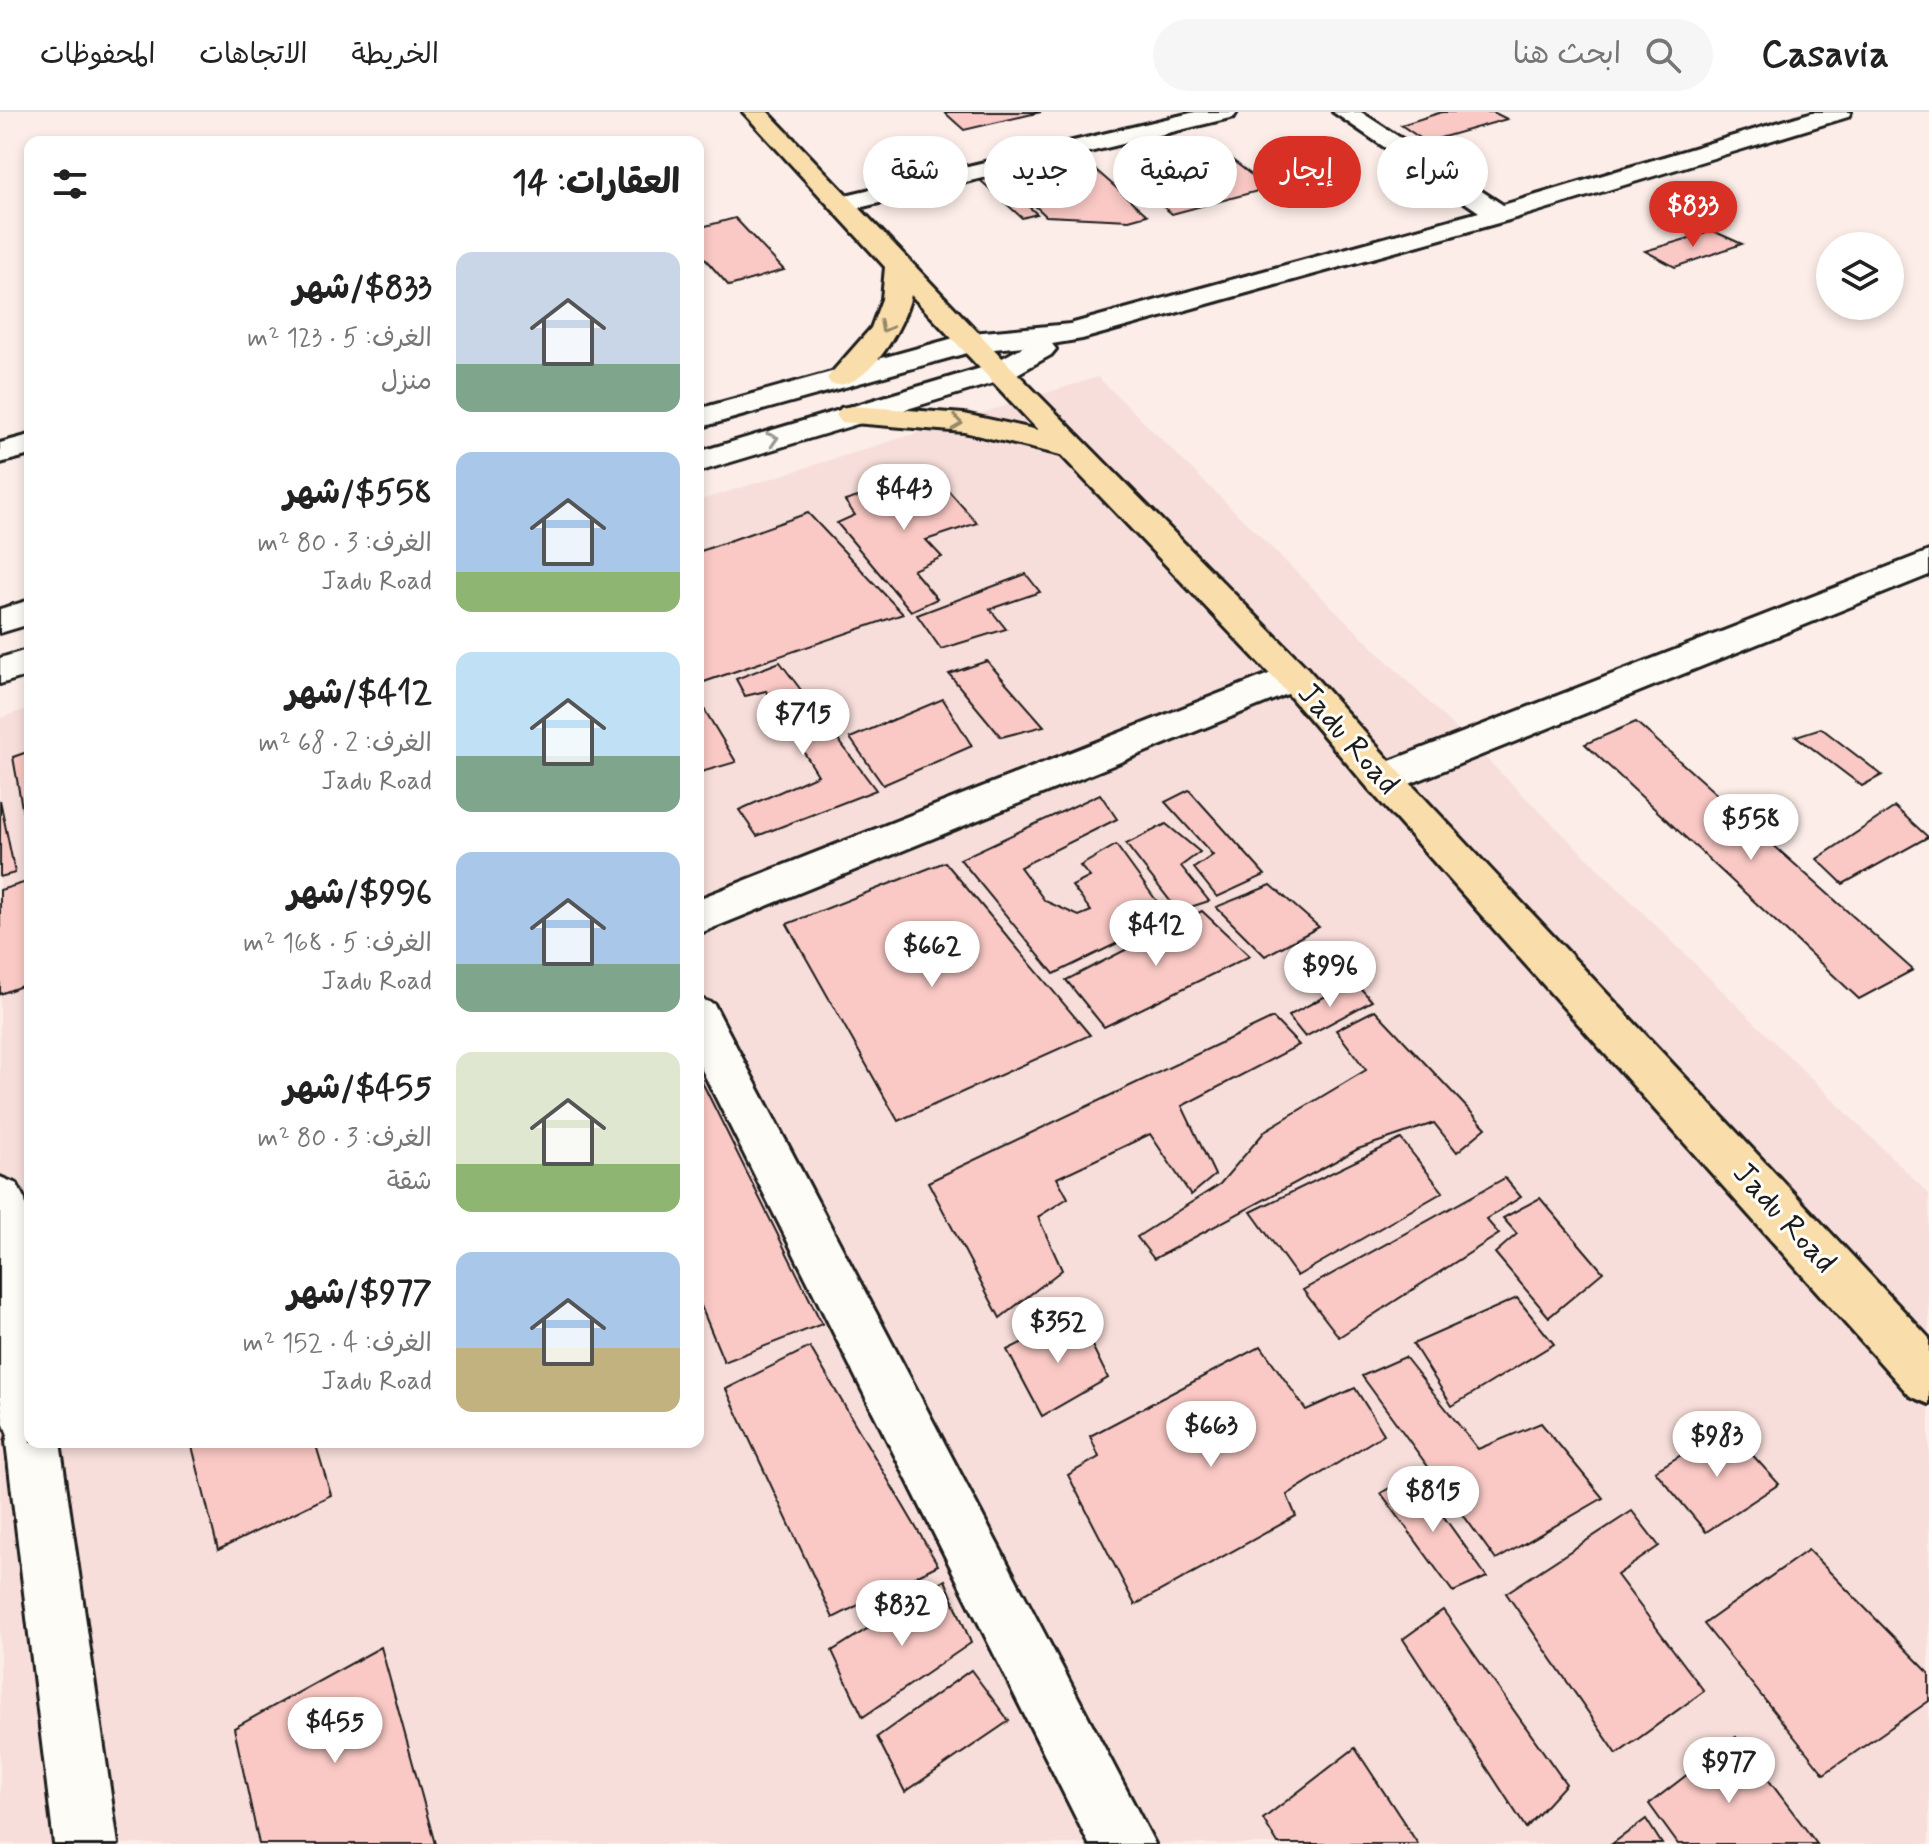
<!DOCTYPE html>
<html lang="ar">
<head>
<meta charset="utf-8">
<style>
	:root { --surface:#fff; --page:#f6f6f6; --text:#222; --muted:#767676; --line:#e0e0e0; --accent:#d93025 }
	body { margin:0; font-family:Mynerve,"Playpen Sans Arabic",sans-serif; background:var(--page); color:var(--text); direction:rtl; height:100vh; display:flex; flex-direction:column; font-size:30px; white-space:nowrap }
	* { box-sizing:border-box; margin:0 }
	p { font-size:26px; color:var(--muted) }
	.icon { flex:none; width:44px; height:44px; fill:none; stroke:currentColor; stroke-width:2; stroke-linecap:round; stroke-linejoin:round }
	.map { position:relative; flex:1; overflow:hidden; direction:ltr }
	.sheet { position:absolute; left:24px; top:24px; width:680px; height:1312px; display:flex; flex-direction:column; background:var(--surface); border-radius:16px; box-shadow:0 4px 12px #0003; direction:rtl }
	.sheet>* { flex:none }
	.banner { position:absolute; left:728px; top:24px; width:760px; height:72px; direction:rtl; display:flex; gap:16px }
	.fabs { position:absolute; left:1816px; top:120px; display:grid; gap:16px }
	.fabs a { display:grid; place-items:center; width:88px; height:88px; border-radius:50%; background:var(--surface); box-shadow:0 4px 12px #0003; font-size:40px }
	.price { position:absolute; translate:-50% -68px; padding:0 18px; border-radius:28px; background:#fff; color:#222; font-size:26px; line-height:52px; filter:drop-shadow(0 2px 4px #0008) }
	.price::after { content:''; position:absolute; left:50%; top:48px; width:24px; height:18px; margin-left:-12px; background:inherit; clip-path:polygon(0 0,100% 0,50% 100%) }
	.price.selected { background:var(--accent); color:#fff }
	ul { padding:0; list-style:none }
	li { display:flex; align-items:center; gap:24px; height:200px; padding:0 24px }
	li span { display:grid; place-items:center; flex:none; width:224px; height:160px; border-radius:16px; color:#555 }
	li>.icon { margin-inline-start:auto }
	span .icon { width:96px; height:96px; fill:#fffc; stroke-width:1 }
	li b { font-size:34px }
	h2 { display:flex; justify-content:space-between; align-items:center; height:96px; padding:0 24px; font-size:34px }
	.pill { padding:0 28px; border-radius:36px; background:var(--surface); box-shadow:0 4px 12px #0003; font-size:28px; line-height:72px }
	.pill.selected { background:var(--accent); color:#fff }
	header { display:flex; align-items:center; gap:48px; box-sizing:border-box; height:112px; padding:0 40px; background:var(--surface); border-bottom:2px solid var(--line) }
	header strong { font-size:38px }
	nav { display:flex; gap:44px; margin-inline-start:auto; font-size:28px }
	.search { width:560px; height:72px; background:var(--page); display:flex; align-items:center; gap:20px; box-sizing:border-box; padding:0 28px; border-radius:44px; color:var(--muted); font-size:30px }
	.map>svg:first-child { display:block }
</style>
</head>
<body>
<header>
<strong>Casavia</strong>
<div class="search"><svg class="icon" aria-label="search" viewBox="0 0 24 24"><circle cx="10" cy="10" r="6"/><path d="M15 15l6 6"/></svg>ابحث هنا</div>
<nav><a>الخريطة</a><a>الاتجاهات</a><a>المحفوظات</a></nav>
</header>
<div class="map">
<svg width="1929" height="1732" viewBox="0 0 1929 1732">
	<rect width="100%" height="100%" fill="#fcede8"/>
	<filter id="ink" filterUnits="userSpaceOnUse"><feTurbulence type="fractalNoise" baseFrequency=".0125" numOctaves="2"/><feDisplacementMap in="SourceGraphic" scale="16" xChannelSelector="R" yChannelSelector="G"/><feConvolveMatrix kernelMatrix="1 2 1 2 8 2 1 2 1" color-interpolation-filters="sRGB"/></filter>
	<g filter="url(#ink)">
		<path fill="#f7deda" d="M 1098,265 L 1929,1082 L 1929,1732 L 0,1732 L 0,606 L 30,596 L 30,1330 L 698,1330 L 698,389 Z"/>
		<g fill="#fac9c5" stroke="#1c1c1c" stroke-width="2">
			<path d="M 944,0 L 1041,0 L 964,18 Z"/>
			<path d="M 1442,0 L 1493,0 L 1507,7 L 1426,30 L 1401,13 Z"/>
			<path d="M 1208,29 L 1263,72 L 1258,79 L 1172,102 L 1153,86 L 1205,73 L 1195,65 L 1180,69 L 1166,57 L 1181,54 L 1164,40 Z"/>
			<path d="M 1028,56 L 1054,69 L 1096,58 L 1147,103 L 1129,108 L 1046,104 L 1002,63 Z"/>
			<path d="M 995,64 L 1037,102 L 1022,106 L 980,68 Z"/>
			<path d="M 735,106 L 784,158 L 729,174 L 698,139 L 698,116 Z"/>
			<path d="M 1713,119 L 1742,132 L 1675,155 L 1645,139 Z"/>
			<path d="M 919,366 L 940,369 L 977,411 L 926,428 L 942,445 L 913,458 L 937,487 L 911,499 L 837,411 L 855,403 L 845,389 Z"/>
			<path d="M 808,401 L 903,502 L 698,572 L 698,440 Z"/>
			<path d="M 1026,462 L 1040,480 L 990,497 L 1006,517 L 941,537 L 917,503 Z"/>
			<path d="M 987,549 L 1044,614 L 1001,625 L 949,562 Z"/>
			<path d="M 780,550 L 876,678 L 757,724 L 739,698 L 818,663 L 766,579 L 745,584 L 736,567 Z"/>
			<path d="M 698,587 L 736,650 L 698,661 Z"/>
			<path d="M 943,587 L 972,634 L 883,673 L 850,626 Z"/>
			<path d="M 1636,610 L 1913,858 L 1859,887 L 1585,632 Z"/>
			<path d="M 1821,616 L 1882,663 L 1862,674 L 1796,624 Z"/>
			<path d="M 30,639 L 30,741 L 13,645 Z"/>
			<path d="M 1189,678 L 1265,763 L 1217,785 L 1194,756 L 1213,743 L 1165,690 Z"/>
			<path d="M 1100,682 L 1117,707 L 1020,755 L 1045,789 L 1079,804 L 1091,799 L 1072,774 L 1090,765 L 1080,754 L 1116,733 L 1169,806 L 1054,862 L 960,747 Z"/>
			<path d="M 0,688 L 15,761 L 0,765 Z"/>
			<path d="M 1895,695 L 1928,725 L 1843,772 L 1817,747 Z"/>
			<path d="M 1166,712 L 1200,740 L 1181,754 L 1209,789 L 1178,799 L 1126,732 Z"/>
			<path d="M 945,750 L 1090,923 L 898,1009 L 787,812 Z"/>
			<path d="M 30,769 L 30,871 L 0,882 L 0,778 Z"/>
			<path d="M 1271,773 L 1319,815 L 1265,844 L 1216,795 Z"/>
			<path d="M 1202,799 L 1250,844 L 1104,915 L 1066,868 Z"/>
			<path d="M 1354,869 L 1372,889 L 1305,925 L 1288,904 Z"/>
			<path d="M 1375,898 L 1486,1016 L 1457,1040 L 1434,1011 L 1358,1037 L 1154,1147 L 1137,1125 L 1220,1072 L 1266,1018 L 1366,958 L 1336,918 Z"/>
			<path d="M 1273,906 L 1299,933 L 1182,994 L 1215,1063 L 1191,1083 L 1150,1022 L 1057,1066 L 1068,1086 L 1038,1105 L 1062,1158 L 1000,1206 L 928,1070 Z"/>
			<path d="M 698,962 L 822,1212 L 724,1250 L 698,1187 Z"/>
			<path d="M 1401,1027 L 1443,1080 L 1297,1164 L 1251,1100 Z"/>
			<path d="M 1505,1066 L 1521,1085 L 1486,1107 L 1499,1122 L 1339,1225 L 1303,1178 Z"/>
			<path d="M 1540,1086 L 1603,1160 L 1549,1205 L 1495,1141 L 1517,1122 L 1503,1106 Z"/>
			<path d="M 1517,1186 L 1554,1232 L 1452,1294 L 1413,1232 Z"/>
			<path d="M 1077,1203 L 1108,1266 L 1042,1304 L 1007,1238 Z"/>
			<path d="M 1261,1234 L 1306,1298 L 1355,1276 L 1384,1322 L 1287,1383 L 1296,1404 L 1135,1493 L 1068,1363 L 1099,1345 L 1090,1324 Z"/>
			<path d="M 810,1235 L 938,1453 L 833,1506 L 726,1277 Z"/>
			<path d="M 1405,1245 L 1478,1337 L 1541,1311 L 1603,1386 L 1496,1448 L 1362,1264 Z"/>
			<path d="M 1727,1315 L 1779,1372 L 1706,1420 L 1655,1359 Z"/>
			<path d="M 191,1330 L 315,1330 L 331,1383 L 218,1438 Z"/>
			<path d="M 1413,1362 L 1487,1465 L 1453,1480 L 1381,1381 Z"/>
			<path d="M 1632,1399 L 1659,1434 L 1617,1463 L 1704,1579 L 1617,1642 L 1506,1481 Z"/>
			<path d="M 1808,1438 L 1929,1561 L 1929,1589 L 1824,1662 L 1704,1512 Z"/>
			<path d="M 945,1468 L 971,1531 L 863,1605 L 832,1539 Z"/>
			<path d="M 1443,1498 L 1566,1672 L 1526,1716 L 1403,1527 Z"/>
			<path d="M 381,1535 L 435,1732 L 259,1732 L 234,1616 Z"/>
			<path d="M 971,1558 L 1009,1609 L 905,1680 L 877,1625 Z"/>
			<path d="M 1736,1625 L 1817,1732 L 1678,1732 L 1649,1692 Z"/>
			<path d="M 1355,1636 L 1418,1732 L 1278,1732 L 1263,1707 Z"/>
			<path d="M 1646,1707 L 1662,1732 L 1612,1732 Z"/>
		</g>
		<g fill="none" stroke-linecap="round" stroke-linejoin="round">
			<g stroke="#1c1c1c" stroke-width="6">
				<g id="minor">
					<path d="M 1195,0 L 1237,0 L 1234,5 L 842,100 L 833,98 L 829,92 L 833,86 Z"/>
					<path d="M 1333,0 L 1361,0 L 1503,93 L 1813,0 L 1851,0 L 1848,5 L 1509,108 L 1082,227 L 1052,232 L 1056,237 L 1051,243 L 1010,266 L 698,360 L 698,340 L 988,254 L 1024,234 L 974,239 L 698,316 L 698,297 L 972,221 L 1070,212 L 1479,100 Z"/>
					<path d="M 30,323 L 30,343 L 0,351 L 0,331 Z"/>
					<path d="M 1929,439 L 1929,463 L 1397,677 L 1383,682 L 1369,677 L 1363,667 L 1369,657 Z"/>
					<path d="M 30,488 L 30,512 L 0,521 L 0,497 Z"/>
					<path d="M 30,537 L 30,563 L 0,572 L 0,546 Z"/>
					<path d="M 1294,552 L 1307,556 L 1313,565 L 1307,574 L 698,822 L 698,787 Z"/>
					<path d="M 698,886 L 714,892 L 1155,1732 L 1089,1732 L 698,950 Z"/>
					<path d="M 0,1065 L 17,1072 L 25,1088 L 30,1125 L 30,1330 L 60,1330 L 118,1732 L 54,1732 L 6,1330 L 8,1323 L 3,1310 L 0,1286 Z"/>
				</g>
			</g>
			<g stroke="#1c1c1c" stroke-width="6">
				<path id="highway" d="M 743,0 L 768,0 L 1010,254 L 1307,556 L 1397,657 L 1929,1226 L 1929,1292 L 1910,1284 L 1369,677 L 1281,574 L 1061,343 L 964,320 L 841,310 L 836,303 L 841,296 L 852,294 L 964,302 L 1038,318 L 911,183 C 905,213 867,281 831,272 L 827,266 L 871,216 L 882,187 L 885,155 Z"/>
			</g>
			<use href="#minor" fill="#fdfcf7" fill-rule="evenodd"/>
			<use href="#highway" fill="#f9deab" fill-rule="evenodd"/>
		</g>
		<defs><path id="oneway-chevron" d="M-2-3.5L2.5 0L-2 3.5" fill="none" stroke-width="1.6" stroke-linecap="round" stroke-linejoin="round" transform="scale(2)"/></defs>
		<g stroke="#96876b">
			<use href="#oneway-chevron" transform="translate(885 215) rotate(119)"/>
			<use href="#oneway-chevron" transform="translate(957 311) rotate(8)"/>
		</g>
		<use stroke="#989794" href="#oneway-chevron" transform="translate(773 327) rotate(-17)"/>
	</g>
	<g text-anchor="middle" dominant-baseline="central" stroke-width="6" stroke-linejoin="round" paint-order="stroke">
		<g font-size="32" fill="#1c1c1c" stroke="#fdfcf7">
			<text transform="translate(1348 627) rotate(49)">Jadu Road</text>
			<text transform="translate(1784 1106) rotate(48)">Jadu Road</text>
		</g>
	</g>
</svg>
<div class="fabs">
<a><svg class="icon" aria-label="layers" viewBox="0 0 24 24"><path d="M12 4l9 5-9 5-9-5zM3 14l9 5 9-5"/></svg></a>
</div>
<b class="price selected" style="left:1693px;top:137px">$833</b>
<b class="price" style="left:904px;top:420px">$443</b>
<b class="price" style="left:803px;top:645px">$715</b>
<b class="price" style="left:1751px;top:750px">$558</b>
<b class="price" style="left:1156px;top:856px">$412</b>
<b class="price" style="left:932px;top:877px">$662</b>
<b class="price" style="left:1330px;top:897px">$996</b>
<b class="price" style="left:1058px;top:1253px">$352</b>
<b class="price" style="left:1211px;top:1357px">$663</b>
<b class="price" style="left:1717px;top:1367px">$983</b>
<b class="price" style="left:1433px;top:1422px">$815</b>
<b class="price" style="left:902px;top:1536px">$832</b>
<b class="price" style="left:335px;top:1653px">$455</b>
<b class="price" style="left:1729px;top:1693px">$977</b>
<div class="banner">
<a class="pill">شراء</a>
<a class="pill selected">إيجار</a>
<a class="pill">تصفية</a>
<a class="pill">جديد</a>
<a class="pill">شقة</a>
</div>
<section class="sheet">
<h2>العقارات: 14<svg class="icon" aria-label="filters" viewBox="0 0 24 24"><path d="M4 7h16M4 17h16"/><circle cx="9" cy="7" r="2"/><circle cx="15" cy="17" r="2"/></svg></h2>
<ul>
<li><span style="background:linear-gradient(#c9d6e8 70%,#7fa58c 0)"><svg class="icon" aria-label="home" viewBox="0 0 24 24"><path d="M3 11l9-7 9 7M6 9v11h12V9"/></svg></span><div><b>$833/شهر</b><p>الغرف: 5 · 123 m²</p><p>منزل</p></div></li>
<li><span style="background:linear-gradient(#a9c7e8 75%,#8fb573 0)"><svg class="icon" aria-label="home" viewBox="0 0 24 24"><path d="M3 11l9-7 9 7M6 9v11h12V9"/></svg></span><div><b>$558/شهر</b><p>الغرف: 3 · 80 m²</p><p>Jadu Road</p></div></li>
<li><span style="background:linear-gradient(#bfe0f5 65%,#7fa58c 0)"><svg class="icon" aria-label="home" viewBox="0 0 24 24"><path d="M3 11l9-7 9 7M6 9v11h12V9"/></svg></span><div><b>$412/شهر</b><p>الغرف: 2 · 68 m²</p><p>Jadu Road</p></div></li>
<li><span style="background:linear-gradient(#a9c7e8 70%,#7fa58c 0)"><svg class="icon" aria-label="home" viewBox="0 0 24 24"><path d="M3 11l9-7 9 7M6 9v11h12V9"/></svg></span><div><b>$996/شهر</b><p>الغرف: 5 · 168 m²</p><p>Jadu Road</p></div></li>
<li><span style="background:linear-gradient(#dfe7d0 70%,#8fb573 0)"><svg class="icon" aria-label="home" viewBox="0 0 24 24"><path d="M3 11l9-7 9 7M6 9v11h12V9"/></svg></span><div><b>$455/شهر</b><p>الغرف: 3 · 80 m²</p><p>شقة</p></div></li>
<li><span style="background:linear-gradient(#a9c7e8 60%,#c2b280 0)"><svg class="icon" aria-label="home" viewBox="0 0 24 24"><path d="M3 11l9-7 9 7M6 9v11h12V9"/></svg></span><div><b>$977/شهر</b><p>الغرف: 4 · 152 m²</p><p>Jadu Road</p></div></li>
</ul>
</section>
</div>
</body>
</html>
